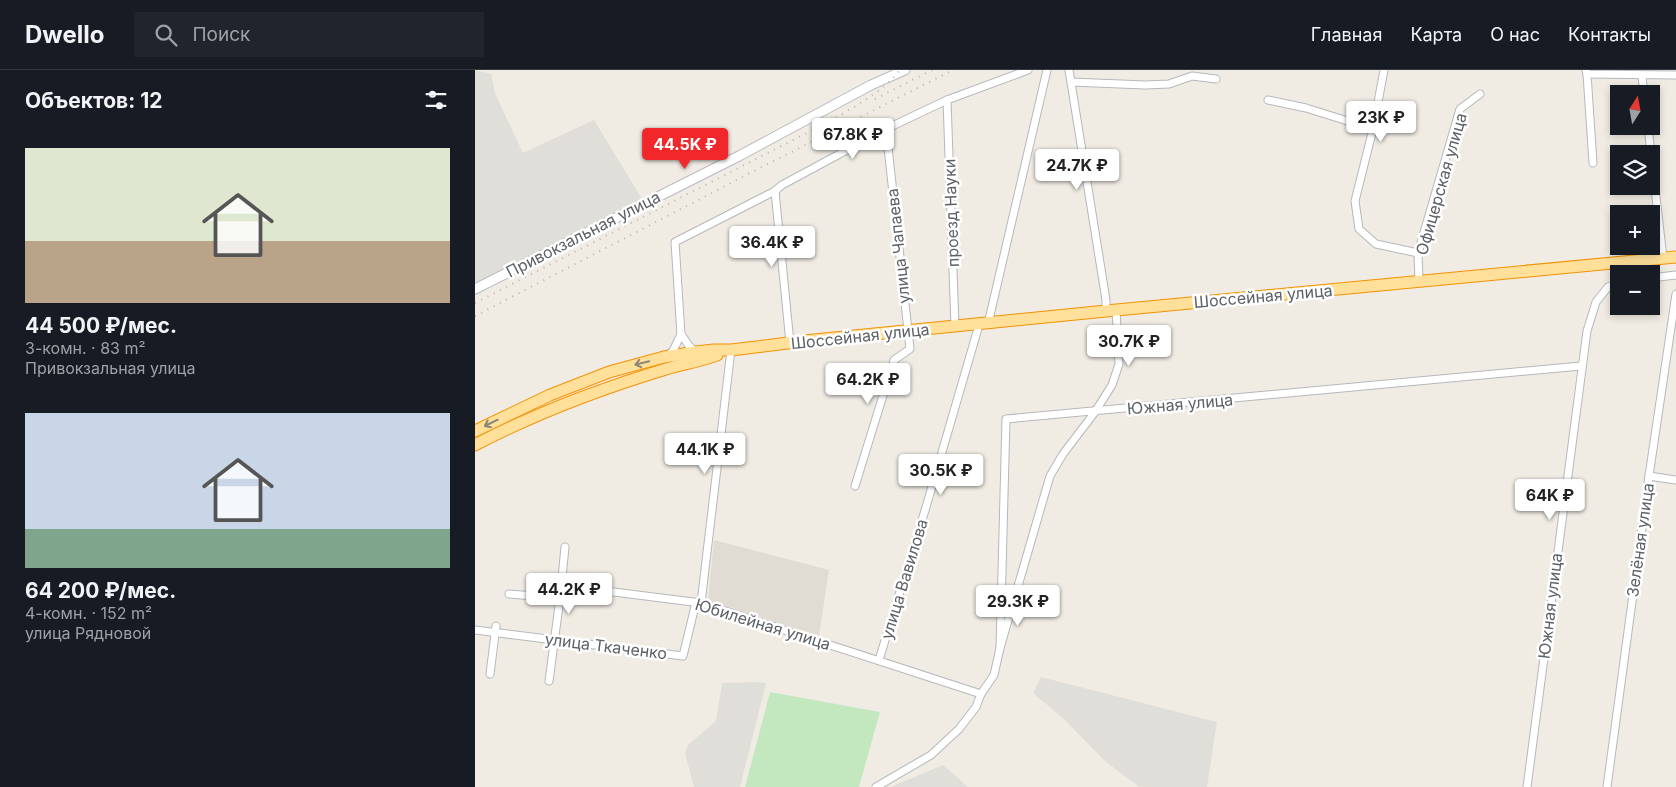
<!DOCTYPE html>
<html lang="ru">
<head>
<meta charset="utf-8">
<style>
	:root { --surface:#171b24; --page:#20242c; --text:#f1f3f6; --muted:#9ea1a6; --line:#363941; --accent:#f2272a }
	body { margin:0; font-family:Inter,sans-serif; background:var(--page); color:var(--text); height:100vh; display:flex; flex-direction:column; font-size:19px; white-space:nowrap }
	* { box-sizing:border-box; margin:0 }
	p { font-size:16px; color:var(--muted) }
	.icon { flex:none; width:28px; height:28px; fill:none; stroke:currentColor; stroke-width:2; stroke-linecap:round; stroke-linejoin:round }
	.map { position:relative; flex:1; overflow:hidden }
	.details { display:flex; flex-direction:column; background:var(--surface); width:475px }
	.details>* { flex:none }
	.needle { width:32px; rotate:11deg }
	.controls { position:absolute; left:1135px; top:15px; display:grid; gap:10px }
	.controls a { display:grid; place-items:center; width:50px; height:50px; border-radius:0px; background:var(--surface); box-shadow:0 2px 8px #0003; font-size:25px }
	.price { position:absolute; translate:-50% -42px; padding:0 11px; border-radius:5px; background:#fff; color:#222; font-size:16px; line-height:32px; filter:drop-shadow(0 1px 2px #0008) }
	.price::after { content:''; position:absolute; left:50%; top:30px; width:15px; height:11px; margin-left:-8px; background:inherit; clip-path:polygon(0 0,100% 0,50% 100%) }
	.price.current { background:var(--accent); color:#fff }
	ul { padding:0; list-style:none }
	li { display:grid; align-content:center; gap:10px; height:265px; padding:0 25px }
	li span { display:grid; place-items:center; height:155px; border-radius:0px; color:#555 }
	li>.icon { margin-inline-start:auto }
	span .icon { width:90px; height:90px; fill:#fffc; stroke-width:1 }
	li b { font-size:21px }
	h2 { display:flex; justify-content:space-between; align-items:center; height:60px; padding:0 25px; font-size:21px }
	header { display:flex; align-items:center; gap:30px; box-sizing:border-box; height:70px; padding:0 25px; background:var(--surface); border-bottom:1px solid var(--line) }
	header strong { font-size:24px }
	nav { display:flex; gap:28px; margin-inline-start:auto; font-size:18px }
	.search { width:350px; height:45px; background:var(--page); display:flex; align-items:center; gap:12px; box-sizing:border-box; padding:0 18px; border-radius:0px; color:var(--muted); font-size:19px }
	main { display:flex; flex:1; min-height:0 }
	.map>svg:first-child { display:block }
</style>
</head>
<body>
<header>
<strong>Dwello</strong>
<div class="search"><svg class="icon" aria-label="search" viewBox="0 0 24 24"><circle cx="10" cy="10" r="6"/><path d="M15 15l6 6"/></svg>Поиск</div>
<nav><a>Главная</a><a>Карта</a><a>О нас</a><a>Контакты</a></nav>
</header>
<main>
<section class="details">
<h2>Объектов: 12<svg class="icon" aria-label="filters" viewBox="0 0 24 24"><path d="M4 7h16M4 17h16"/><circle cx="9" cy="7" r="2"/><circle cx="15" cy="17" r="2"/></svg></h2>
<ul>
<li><span style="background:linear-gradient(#dfe7d0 60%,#b9a48a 0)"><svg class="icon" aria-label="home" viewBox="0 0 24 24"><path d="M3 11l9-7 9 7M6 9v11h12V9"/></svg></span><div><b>44 500 ₽/мес.</b><p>3-комн. · 83 m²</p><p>Привокзальная улица</p></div></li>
<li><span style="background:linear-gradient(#c9d6e8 75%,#7fa58c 0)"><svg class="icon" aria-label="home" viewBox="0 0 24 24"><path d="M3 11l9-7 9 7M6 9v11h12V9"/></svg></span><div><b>64 200 ₽/мес.</b><p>4-комн. · 152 m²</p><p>улица Рядновой</p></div></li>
</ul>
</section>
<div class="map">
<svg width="1201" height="717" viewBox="0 0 1201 717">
	<rect width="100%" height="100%" fill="#f0ece4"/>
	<g fill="#e0ded9">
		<path d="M 0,0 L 16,4 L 20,23 L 48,83 L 119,50 L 167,129 L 0,216 Z"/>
		<path d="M 566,607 L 742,652 L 732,717 L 664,717 L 630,691 L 588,648 L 558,623 Z"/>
		<path d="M 282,612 L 291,613 L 265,717 L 219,717 L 210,683 L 213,675 L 241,651 L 247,613 Z"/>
		<path d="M 468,695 L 493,717 L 417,717 L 418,716 Z"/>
	</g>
	<path fill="#e0dbd3" d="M 239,470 L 354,500 L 344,566 L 233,530 Z"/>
	<path fill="#c3e8bf" d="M 295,622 L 405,642 L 384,717 L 270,717 Z"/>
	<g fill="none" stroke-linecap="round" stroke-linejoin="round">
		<g stroke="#b5b8bc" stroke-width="9">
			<g id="minor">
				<path d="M 594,0 L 631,230 L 631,241"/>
				<path d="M 1111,0 L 1112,4 L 1201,5"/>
				<path d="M 1112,4 L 1118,93"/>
				<path d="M 1167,6 L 1169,24"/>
				<path d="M 596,12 L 670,15 L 694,14 L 717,6 L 741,9"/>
				<path d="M 472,30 L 480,257"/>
				<path d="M 793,30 L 831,38 L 898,59 L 880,131 L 884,159 L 901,174 L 943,183"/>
				<path d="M 1173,56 L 1176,84"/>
				<path d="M 898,59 L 909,0"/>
				<path d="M 1176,84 L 1188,188"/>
				<path d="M 300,121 L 315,273"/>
				<path d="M 1176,208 L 1201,205"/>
				<path d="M 944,211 L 943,183 L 985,39 L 1005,24"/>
				<path d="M 513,254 L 572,0"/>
				<path d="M 221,282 L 214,276 L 206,264 L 200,172 L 300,121 L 307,115 L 411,59 L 472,30 L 553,0"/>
				<path d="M 191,286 L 198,281 L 206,264"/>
				<path d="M 1174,406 L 1201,410"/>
				<path d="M 380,416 L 419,290 L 435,279 L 411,59"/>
				<path d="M 34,524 L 85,528 L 97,526 L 115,519 L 226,533 L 506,624"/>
				<path d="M 226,533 L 256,280"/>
				<path d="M 0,560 L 208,586 L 221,532"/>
				<path d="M 525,578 L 531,349 L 1106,296"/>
				<path d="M 404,590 L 451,437 L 504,255"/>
				<path d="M 15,604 L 21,556"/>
				<path d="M 74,611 L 85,528 L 90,477"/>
				<path d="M 401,717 L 456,685 L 484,659 L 501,637 L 506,624 L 519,605 L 525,578 L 575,406 L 588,384 L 620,342 L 637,315 L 644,294 L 641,240"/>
				<path d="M 1052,717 L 1112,261 L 1121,232 L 1133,217 L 1144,214"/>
				<path d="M 1132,717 L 1174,406 L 1201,224"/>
			</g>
		</g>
		<g stroke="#b6babf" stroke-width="11">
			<path id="secondary" d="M 0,219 L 264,86 L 396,15 L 430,0"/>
		</g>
		<g stroke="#f49100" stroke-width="13">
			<g id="trunk">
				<path d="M 0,361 L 75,325 L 134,302 L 189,287 L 221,282 L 239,280 L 256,280 L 329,271 L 631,241 L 1201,187"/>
				<path d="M 0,375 C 61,343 125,319 191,299 C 208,294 226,291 242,285"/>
			</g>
		</g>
		<use href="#minor" stroke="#fff" stroke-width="7"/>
		<use href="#secondary" stroke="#fff" stroke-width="9"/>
		<use href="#trunk" stroke="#ffe09b" stroke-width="11"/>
		<g stroke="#b5b6b7" stroke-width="2" stroke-dasharray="1 6" stroke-linecap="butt">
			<path d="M 400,29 L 457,0"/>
			<path d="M 0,233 L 355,51 C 379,37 408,22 425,0"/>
			<path d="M 0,246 L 279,101 L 478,0"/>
		</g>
	</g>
	<defs><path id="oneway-shaft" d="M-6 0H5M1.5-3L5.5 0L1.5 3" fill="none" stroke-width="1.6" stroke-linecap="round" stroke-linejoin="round" transform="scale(1.25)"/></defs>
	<g stroke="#8d8776">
		<use href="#oneway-shaft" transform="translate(167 293) rotate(166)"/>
		<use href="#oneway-shaft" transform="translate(16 353) rotate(154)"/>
	</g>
	<g text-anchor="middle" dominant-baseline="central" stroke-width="5" stroke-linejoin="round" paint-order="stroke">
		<g font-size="16" fill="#5c6166" stroke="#fff">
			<text transform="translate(966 114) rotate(-74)">Офицерская улица</text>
			<text transform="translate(476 143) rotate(-92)">проезд Науки</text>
			<text transform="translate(108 164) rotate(-27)">Привокзальная улица</text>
			<text transform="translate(423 176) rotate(-96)">улица Чапаева</text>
			<text transform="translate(788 226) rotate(-5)">Шоссейная улица</text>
			<text transform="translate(385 266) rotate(-6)">Шоссейная улица</text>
			<text transform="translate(705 334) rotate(-5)">Южная улица</text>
			<text transform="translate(1165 470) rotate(-82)">Зелёная улица</text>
			<text transform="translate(429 509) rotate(-73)">улица Вавилова</text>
			<text transform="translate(1075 536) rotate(-83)">Южная улица</text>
			<text transform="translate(288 554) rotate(17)">Юбилейная улица</text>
			<text transform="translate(131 576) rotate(7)">улица Ткаченко</text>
		</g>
	</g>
</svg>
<div class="controls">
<a><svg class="needle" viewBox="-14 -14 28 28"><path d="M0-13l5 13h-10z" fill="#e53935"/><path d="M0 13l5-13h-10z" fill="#9ea1a6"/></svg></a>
<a><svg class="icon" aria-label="layers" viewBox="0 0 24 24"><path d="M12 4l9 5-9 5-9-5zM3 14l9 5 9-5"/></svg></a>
<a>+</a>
<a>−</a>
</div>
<b class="price" style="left:906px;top:73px">23K ₽</b>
<b class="price" style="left:378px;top:90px">67.8K ₽</b>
<b class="price current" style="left:210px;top:100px">44.5K ₽</b>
<b class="price" style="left:602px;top:121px">24.7K ₽</b>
<b class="price" style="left:297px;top:198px">36.4K ₽</b>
<b class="price" style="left:654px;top:297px">30.7K ₽</b>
<b class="price" style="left:393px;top:335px">64.2K ₽</b>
<b class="price" style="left:230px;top:405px">44.1K ₽</b>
<b class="price" style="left:466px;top:426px">30.5K ₽</b>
<b class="price" style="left:1075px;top:451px">64K ₽</b>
<b class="price" style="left:94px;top:545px">44.2K ₽</b>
<b class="price" style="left:543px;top:557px">29.3K ₽</b>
</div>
</main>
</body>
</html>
